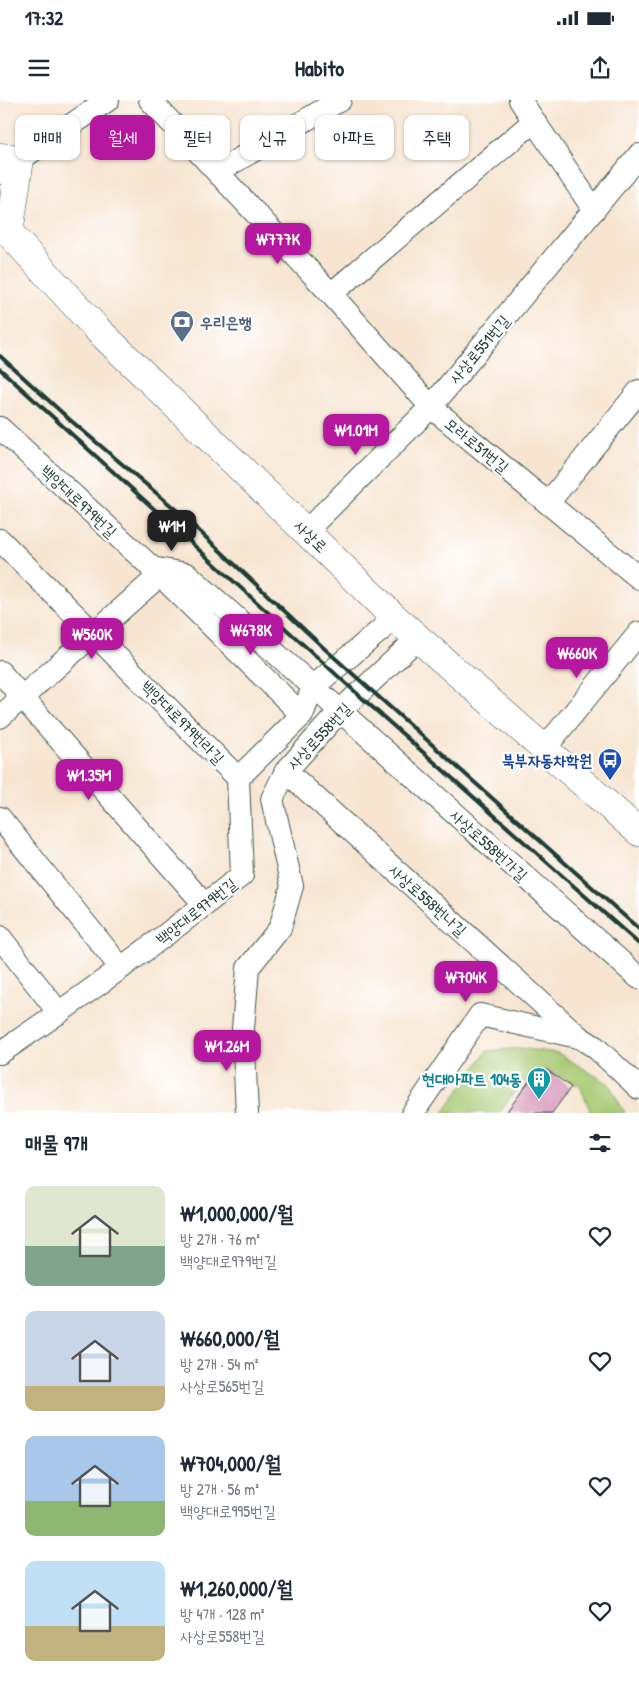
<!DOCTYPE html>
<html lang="ko">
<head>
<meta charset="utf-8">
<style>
	:root { --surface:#fff; --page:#f2f2f3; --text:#1f2937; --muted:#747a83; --accent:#b5179e }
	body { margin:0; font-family:"Patrick Hand","Poor Story",sans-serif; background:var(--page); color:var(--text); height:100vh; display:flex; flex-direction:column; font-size:19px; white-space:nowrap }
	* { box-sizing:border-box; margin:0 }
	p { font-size:16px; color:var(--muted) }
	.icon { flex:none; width:28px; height:28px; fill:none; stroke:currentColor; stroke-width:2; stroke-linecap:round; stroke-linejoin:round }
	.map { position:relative; height:1013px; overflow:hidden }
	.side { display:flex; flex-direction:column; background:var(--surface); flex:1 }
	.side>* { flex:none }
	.banner { position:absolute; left:15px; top:15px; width:610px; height:45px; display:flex; gap:10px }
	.price { position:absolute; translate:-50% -42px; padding:0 11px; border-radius:10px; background:var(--accent); color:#fff; font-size:16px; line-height:32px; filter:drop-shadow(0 1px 2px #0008) }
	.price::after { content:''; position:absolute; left:50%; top:30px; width:15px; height:11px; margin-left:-8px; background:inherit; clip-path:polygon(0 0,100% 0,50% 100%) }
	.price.current { background:#222; color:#fff }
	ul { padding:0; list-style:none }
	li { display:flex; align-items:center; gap:15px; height:125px; padding:0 25px }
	li span { display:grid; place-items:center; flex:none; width:140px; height:100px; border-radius:10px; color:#555 }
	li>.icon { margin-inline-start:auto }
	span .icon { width:60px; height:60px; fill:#fffc; stroke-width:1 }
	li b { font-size:21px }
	h2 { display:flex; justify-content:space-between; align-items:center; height:60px; padding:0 25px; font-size:21px }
	.tag { padding:0 18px; border-radius:10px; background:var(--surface); box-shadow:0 1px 4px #0004; font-size:18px; line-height:45px }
	.tag.current { background:var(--accent); color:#fff }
	.status { display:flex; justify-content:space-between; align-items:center; height:35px; padding:0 25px; background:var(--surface); direction:ltr }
	.status svg { height:14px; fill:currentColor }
	header { display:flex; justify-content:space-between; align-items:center; height:65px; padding:0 25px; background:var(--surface); font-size:22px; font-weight:700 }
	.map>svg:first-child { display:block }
</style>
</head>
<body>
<div class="status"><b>17:32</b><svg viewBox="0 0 49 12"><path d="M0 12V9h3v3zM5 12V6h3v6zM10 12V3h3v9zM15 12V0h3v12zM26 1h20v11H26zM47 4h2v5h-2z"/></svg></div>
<header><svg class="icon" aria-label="menu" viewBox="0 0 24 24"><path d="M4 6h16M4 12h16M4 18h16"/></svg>Habito<svg class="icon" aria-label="share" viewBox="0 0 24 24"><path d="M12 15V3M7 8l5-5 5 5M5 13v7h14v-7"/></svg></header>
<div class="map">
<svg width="639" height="1013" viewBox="0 0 639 1013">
	<rect width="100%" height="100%" fill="#fff"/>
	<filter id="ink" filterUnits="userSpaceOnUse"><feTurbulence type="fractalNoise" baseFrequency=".02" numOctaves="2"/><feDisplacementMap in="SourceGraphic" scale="10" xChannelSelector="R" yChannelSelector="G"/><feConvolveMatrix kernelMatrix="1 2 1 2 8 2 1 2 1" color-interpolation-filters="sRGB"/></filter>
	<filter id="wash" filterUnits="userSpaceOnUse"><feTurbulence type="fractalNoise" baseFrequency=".0096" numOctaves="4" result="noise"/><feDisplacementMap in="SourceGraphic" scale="20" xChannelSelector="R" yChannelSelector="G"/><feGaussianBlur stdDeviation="1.12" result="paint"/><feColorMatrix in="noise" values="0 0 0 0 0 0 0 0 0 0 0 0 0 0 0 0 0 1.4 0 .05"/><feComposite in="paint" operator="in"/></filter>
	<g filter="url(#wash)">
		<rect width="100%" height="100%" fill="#f7e5d1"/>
		<path fill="#a7c972" stroke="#638353" d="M 520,948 L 558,953 L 609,984 L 625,1013 L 591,1013 L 580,986 L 547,970 L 533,976 L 518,986 L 500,1013 L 443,1013 L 487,951 Z"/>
		<g id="blocks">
			<path fill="#d38db3" d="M 547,970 L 571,987 L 552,1013 L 506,1013 L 533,976 Z"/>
		</g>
	</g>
	<g filter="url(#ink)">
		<use href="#blocks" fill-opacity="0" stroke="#3f564c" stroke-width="1"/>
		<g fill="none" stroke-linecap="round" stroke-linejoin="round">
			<g stroke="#3f564c" stroke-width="24">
				<g id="minor">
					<path d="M 150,0 L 331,194 L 431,307 L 639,478"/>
					<path d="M 520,0 L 594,110"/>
					<path d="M 217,72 L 340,0"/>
					<path d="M 0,73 L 108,0"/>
					<path d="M 331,194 L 534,21"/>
					<path d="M 0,328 L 160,475 L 302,615"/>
					<path d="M 548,403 L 639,291"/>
					<path d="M 306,431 L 431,307 L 639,55"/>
					<path d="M 0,440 L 238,678"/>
					<path d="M 151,468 L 187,474 L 639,878"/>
					<path d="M 0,572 L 205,805"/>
					<path d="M 0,617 L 160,475"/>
					<path d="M 545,648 L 639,533"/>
					<path d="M 286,671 L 579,937 L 595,947 L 639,988"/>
					<path d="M 0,718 L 121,868"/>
					<path d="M 0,837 L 59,913"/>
					<path d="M 0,953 C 83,897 164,838 242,775 L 238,678 L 302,615 L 313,587 L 395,518"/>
					<path d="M 247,1013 L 243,929 L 248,868 L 280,828 L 292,786 L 272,699 L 286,671 L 340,611 L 418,538"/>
					<path d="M 413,1013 L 480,915 L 578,937"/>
				</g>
			</g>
			<g stroke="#3f564c" stroke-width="29">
				<g id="major">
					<path d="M 0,57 L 20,59 L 9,133"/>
					<path d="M 0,123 L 98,230 L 395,518 L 639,732"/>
				</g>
			</g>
			<use href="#minor" stroke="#fff" stroke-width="22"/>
			<use href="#major" stroke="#fff" stroke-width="28"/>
			<g stroke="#1f3d34" stroke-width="4">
				<path d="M 0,256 L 69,319 L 181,414 L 326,550 L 639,829"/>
				<path d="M 0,269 L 362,598 L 639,844"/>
			</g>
		</g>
	</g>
	<defs>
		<g id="bank-pin" transform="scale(1.25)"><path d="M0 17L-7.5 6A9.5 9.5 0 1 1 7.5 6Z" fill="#5c6f8a" stroke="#fff"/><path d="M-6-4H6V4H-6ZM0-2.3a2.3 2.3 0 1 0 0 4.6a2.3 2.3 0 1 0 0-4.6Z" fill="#fff"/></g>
		<g id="bus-pin" transform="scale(1.25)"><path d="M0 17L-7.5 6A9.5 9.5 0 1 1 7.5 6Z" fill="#1a4fb4" stroke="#fff"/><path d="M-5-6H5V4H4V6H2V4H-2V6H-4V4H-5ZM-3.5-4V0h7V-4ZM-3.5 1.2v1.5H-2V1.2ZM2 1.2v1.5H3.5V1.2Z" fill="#fff"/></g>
		<g id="building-pin" transform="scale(1.25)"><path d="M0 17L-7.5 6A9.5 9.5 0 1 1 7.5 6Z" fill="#0f9aa8" stroke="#fff"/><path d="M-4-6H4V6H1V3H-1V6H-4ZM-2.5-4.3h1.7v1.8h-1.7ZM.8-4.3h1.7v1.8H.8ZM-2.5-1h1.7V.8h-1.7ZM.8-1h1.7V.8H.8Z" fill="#fff"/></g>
	</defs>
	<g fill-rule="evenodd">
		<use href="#bank-pin" x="182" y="222"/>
		<use href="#bus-pin" x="610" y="660"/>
		<use href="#building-pin" x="539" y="979"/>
	</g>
	<g text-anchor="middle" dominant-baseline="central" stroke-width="4.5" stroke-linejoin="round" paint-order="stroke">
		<g font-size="16" font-weight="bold" fill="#4e5e75" stroke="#fff" text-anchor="start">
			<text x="200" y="222">우리은행</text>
		</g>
		<g font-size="16" fill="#1f3d34" stroke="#fff">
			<text transform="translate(479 249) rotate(-50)">사상로551번길</text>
			<text transform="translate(477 345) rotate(39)">모라로51번길</text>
			<text transform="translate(79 401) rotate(43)">백양대로979번길</text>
			<text transform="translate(311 436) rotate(44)">사상로</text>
			<text transform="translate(183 622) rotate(45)">백양대로979번라길</text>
			<text transform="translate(319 636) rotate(-47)">사상로558번길</text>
			<text transform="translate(489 745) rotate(42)">사상로558번가길</text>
			<text transform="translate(428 800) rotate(42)">사상로558번나길</text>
			<text transform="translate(196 811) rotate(-38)">백양대로979번길</text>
		</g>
		<g font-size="16" font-weight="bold" fill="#164399" stroke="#fff" text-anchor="end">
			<text x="592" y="660">북부자동차학원</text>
		</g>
		<g font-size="16" font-weight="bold" fill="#0d838f" stroke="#fff" text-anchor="end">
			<text x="522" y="979">현대아파트 104동</text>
		</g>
	</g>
</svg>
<b class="price" style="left:278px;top:165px">₩777K</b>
<b class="price" style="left:356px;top:356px">₩1.01M</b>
<b class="price current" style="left:172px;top:452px">₩1M</b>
<b class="price" style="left:251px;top:556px">₩678K</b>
<b class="price" style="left:92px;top:560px">₩560K</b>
<b class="price" style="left:577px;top:579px">₩660K</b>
<b class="price" style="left:89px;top:701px">₩1.35M</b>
<b class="price" style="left:466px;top:903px">₩704K</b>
<b class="price" style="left:227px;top:972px">₩1.26M</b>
<div class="banner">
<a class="tag">매매</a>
<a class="tag current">월세</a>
<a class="tag">필터</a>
<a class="tag">신규</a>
<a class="tag">아파트</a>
<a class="tag">주택</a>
</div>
</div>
<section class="side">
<h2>매물 9개<svg class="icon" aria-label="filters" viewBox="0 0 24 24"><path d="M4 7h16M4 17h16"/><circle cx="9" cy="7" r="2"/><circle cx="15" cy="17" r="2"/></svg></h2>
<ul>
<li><span style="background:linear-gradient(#dfe7d0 60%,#7fa58c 0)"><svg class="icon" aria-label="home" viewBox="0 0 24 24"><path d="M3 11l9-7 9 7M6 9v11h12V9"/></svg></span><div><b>₩1,000,000/월</b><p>방 2개 · 76 m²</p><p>백양대로979번길</p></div><svg class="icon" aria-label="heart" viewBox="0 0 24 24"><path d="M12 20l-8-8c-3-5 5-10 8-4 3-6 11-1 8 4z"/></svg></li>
<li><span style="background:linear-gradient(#c9d6e8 75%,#c2b280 0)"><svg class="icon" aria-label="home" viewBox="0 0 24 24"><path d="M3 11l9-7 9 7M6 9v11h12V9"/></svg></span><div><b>₩660,000/월</b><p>방 2개 · 54 m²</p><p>사상로565번길</p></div><svg class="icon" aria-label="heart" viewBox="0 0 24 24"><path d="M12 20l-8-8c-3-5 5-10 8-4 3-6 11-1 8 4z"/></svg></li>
<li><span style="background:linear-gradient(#a9c7e8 65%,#8fb573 0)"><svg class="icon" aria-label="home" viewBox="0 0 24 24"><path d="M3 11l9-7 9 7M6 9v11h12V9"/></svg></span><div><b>₩704,000/월</b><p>방 2개 · 56 m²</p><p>백양대로995번길</p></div><svg class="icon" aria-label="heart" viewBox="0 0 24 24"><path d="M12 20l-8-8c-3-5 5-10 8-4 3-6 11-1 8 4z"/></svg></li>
<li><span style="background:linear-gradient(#bfe0f5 65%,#c2b280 0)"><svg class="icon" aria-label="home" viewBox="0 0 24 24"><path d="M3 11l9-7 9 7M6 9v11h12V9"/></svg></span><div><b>₩1,260,000/월</b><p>방 4개 · 128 m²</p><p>사상로558번길</p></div><svg class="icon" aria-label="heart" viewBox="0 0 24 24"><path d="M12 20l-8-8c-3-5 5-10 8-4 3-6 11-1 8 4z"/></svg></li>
</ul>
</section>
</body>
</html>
